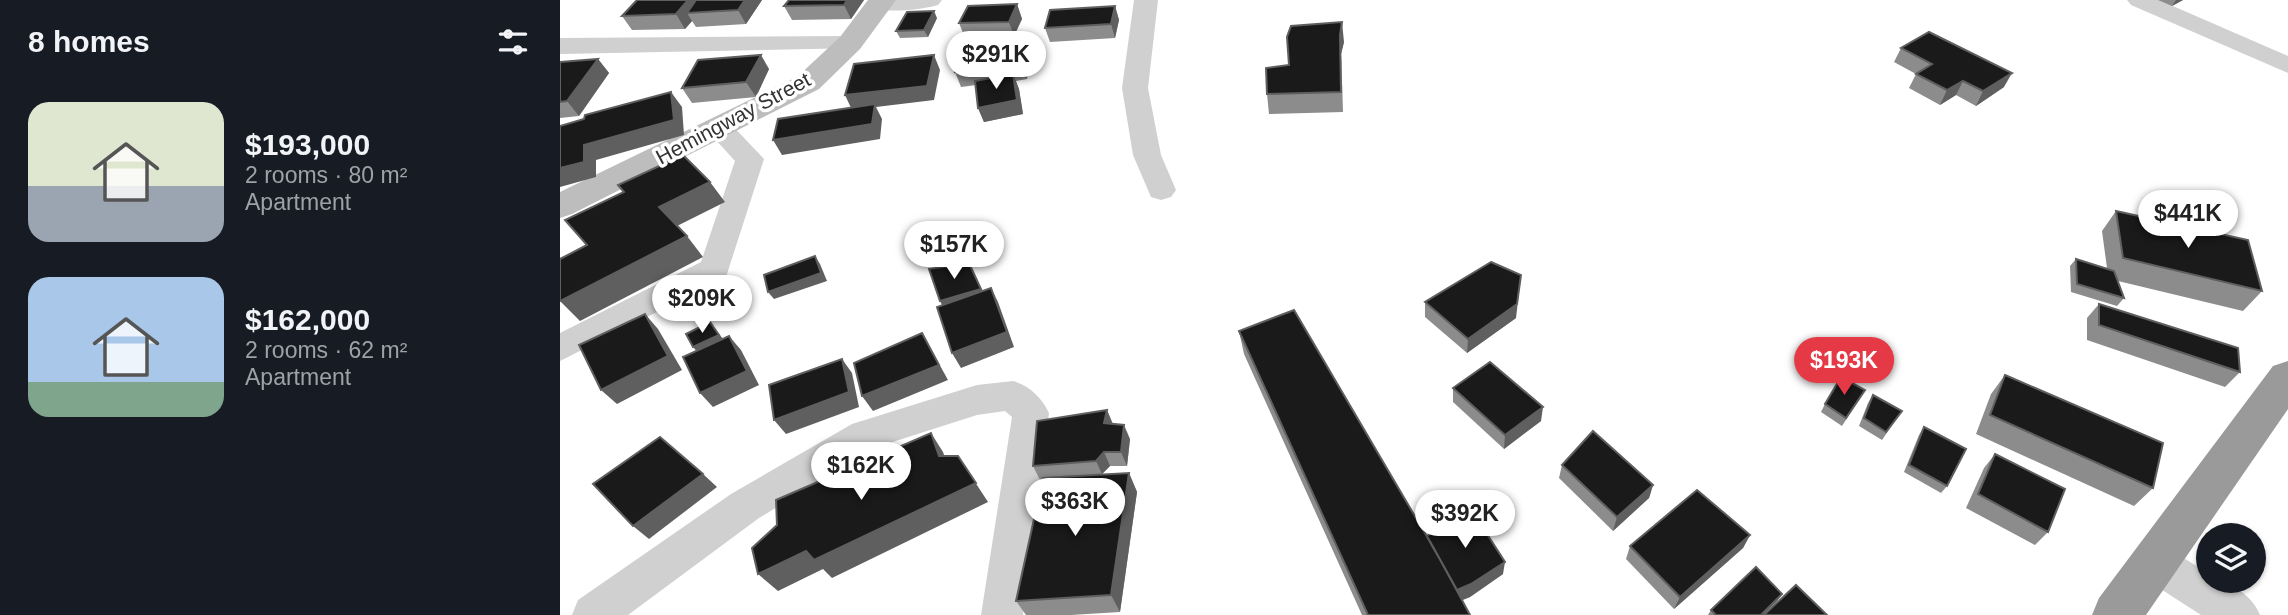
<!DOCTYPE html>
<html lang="en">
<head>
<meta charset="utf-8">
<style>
	:root { --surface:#171b24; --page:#242831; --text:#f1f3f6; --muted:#9ea1a6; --accent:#e63946 }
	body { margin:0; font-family:Arial,sans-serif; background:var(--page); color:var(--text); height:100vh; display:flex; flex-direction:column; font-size:26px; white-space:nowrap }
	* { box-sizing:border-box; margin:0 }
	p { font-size:23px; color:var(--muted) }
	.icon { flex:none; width:38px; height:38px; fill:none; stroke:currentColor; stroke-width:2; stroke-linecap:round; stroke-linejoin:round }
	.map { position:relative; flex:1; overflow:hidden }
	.side { display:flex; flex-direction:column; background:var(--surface); width:560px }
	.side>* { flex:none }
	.controls { position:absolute; left:1636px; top:523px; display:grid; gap:14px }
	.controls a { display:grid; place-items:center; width:70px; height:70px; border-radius:50%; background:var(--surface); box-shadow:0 2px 5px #0004; font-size:35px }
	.price { position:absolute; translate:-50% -60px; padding:0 16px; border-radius:24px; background:#fff; color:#222; font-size:23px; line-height:46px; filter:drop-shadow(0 2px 4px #0008) }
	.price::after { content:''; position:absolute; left:50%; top:42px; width:21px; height:16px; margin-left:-10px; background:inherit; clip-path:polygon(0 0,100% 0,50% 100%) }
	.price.selected { background:var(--accent); color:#fff }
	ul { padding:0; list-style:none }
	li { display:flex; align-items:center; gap:21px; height:175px; padding:0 28px }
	li span { display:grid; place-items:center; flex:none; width:196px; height:140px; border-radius:21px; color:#555 }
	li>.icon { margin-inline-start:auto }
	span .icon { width:84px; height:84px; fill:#fffc; stroke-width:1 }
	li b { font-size:30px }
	h2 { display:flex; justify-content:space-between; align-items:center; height:84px; padding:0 28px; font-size:30px }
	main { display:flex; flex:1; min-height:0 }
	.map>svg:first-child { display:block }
</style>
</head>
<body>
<main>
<section class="side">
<h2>8 homes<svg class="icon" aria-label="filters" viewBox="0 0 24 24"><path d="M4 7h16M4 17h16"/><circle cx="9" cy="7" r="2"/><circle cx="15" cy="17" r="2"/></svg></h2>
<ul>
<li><span style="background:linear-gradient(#dfe7d0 60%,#9aa5b1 0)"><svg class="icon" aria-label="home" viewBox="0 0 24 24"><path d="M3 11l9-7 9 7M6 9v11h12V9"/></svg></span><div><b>$193,000</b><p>2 rooms · 80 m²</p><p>Apartment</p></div></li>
<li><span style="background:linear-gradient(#a9c7e8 75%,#7fa58c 0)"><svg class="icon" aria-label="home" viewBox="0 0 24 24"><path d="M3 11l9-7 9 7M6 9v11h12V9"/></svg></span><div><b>$162,000</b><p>2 rooms · 62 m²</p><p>Apartment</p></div></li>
</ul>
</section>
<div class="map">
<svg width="1728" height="615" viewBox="0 0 1728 615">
	<rect width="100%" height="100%" fill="#fff"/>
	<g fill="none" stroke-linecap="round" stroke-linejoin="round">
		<g fill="#d0d0d0" fill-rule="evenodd">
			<path d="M 309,0 L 382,0 L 378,5 C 359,10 330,13 311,8 L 307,3 Z"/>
			<path d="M 574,0 L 598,0 L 588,88 L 601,155 L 616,190 L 611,197 L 601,200 L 591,197 L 573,155 L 562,88 Z"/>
			<path d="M 1567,0 L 1599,0 L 1728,56 L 1728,73 L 1571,5 Z"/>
			<path d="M 290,36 L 299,38 L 302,43 L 299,48 L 0,54 L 0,38 Z"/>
			<path d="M 159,119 L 169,122 L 204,159 L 166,277 L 0,361 L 0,333 L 141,262 L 175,161 L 145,128 L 149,122 Z"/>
			<path d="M 453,381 C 470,386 481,397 489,413 L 463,615 L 421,615 L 452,417 L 445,411 L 417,415 L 317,447 L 199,518 L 68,615 L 12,615 L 18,600 L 171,494 L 292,424 L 417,385 Z"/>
			<path d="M 1594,543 L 1609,549 L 1648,573 L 1648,581 C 1671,581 1692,595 1700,615 L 1641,615 L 1579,575 L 1573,562 L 1579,549 Z"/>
		</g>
		<path fill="#bdbdbd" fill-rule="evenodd" d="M 308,0 L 336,0 L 300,49 L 259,89 L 12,214 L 0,218 L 0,192 L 237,77 L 280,37 Z"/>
		<path fill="#9a9a9a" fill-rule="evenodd" d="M 1728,361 L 1728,409 L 1586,615 L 1532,615 L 1539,598 L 1713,366 Z"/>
	</g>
	<g fill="#8c8c8c">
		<path d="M 202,0 L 186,24 L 136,27 L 132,21 L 125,29 L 72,30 L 62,16 Z"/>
		<path d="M 229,0 L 304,0 L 291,19 L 232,20 L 224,6 Z"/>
		<path d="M 1598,0 L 1623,0 L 1612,6 Z"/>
		<path d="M 457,4 L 462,19 L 454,36 L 405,38 L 399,23 Z"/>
		<path d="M 555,6 L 559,20 L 555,38 L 490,42 L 485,28 Z"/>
		<path d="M 377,18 L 368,37 L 340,38 L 336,31 Z"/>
		<path d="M 784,42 L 781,54 L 783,112 L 709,114 L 707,94 Z"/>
		<path d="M 1341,48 L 1444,87 L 1416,106 L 1396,95 L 1380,105 L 1349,88 L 1356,74 L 1334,62 Z"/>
		<path d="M 470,52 L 467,79 L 456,81 L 459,89 L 463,114 L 424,122 L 418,108 L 416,85 L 401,87 L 395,72 Z"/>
		<path d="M 38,59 L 49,73 L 19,116 L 0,118 L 0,62 Z"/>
		<path d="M 209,69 L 196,97 L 132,103 L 122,88 Z"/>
		<path d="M 1556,211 L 1702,291 L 1683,311 L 1558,281 L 1564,298 L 1557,306 L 1511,292 L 1510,266 L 1516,259 L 1547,268 L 1542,231 Z"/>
		<path d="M 865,302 L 956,318 L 907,353 L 865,317 Z"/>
		<path d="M 1539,304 L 1680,372 L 1665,387 L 1527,340 L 1527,318 Z"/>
		<path d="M 679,331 L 867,536 L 943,574 L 910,597 L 902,600 L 910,615 L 802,615 L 684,354 Z"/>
		<path d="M 1445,375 L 1593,488 L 1574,506 L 1416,434 L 1431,394 Z"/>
		<path d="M 893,388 L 981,421 L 944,449 L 893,402 Z"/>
		<path d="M 1305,390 L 1282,426 L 1261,412 L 1265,404 Z"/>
		<path d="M 1313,395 L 1342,411 L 1322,440 L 1299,426 L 1308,403 Z"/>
		<path d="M 547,410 L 553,424 L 570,439 L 567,466 L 550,466 L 542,474 L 569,473 L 577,492 L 560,612 L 511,615 L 466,615 L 456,601 L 482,480 L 480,480 L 473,466 Z"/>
		<path d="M 1364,427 L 1387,486 L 1381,493 L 1344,472 L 1359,435 Z"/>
		<path d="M 1435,454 L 1488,532 L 1475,545 L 1406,508 L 1424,468 Z"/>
		<path d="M 1002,465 L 1093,485 L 1089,498 L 1053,531 L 999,478 Z"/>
		<path d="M 1190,535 L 1183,548 L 1114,609 L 1066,559 L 1070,546 Z"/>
		<path d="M 1218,600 L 1203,615 L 1148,615 L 1151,610 Z"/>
	</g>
	<g fill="#5f5f5f">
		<path d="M 128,0 L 149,0 L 127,13 L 132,21 L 125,29 L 116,14 Z"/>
		<path d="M 185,0 L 202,0 L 186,24 L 178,10 Z"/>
		<path d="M 287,0 L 304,0 L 291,19 L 284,5 Z"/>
		<path d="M 1616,0 L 1623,0 L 1612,6 Z"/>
		<path d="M 457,4 L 462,19 L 454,36 L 449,22 Z"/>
		<path d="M 555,6 L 559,20 L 555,38 L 551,24 Z"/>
		<path d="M 374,11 L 377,18 L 368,37 L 364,30 Z"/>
		<path d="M 782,22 L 784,42 L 781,54 L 783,112 L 780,35 Z"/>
		<path d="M 465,38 L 470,52 L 467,79 L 462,65 Z"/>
		<path d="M 201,55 L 209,69 L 196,97 L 186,82 Z"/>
		<path d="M 374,55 L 380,70 L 374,100 L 316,107 L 322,119 L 320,139 L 222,155 L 213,140 L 292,110 L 285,95 Z"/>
		<path d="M 38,59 L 49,73 L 19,116 L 7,101 Z"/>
		<path d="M 1452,73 L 1444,87 L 1416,106 L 1423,91 Z"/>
		<path d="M 453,74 L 459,89 L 463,114 L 424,122 L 418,108 Z"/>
		<path d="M 1403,81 L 1396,95 L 1380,105 L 1387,90 Z"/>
		<path d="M 111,92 L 122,107 L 124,135 L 36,160 L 36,177 L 0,187 L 0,168 L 24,145 Z"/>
		<path d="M 150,182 L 165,202 L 115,227 L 99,207 Z"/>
		<path d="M 127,236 L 143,257 L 20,321 L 0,301 Z"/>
		<path d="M 255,256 L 260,264 L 267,281 L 214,299 L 208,292 Z"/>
		<path d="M 409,263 L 425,297 L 384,309 L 380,301 Z"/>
		<path d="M 961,275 L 956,318 L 907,353 L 908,339 Z"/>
		<path d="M 431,288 L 438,302 L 454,347 L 401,368 L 392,353 Z"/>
		<path d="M 85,314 L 98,329 L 122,370 L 57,404 L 41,390 Z"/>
		<path d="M 150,322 L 166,343 L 140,355 L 133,347 Z"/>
		<path d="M 362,333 L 388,380 L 313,411 L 302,396 Z"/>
		<path d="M 169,336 L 181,350 L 199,385 L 153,407 L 140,393 Z"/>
		<path d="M 282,359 L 292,373 L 299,407 L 226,434 L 214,420 Z"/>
		<path d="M 983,407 L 981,421 L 944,449 L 945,435 Z"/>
		<path d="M 547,410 L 553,425 L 544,423 Z"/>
		<path d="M 564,425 L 570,439 L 567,466 L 561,452 Z"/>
		<path d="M 371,433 L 383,452 L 391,475 L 379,456 Z"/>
		<path d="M 544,452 L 550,466 L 542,474 L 536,461 Z"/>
		<path d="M 398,456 L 428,502 L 272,578 L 263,569 L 218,591 L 198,574 Z"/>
		<path d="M 569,473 L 577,492 L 560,612 L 551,595 Z"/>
		<path d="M 143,474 L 157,487 L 89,539 L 73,526 Z"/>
		<path d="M 1093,485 L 1089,498 L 1053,531 L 1057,517 Z"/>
		<path d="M 1190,535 L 1183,548 L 1114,609 L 1120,597 Z"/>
		<path d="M 945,562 L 943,574 L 910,597 L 893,604 L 893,592 Z"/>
		<path d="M 1222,594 L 1218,600 L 1203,615 L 1201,615 Z"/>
	</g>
	<g fill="#1a1a1a" stroke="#5f5f5f" stroke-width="2">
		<path d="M 77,0 L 128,0 L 116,14 L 62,16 Z"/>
		<path d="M 136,0 L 185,0 L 178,10 L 127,13 Z"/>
		<path d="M 229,0 L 287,0 L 284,5 L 224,6 Z"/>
		<path d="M 457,4 L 449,22 L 399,23 L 408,6 Z"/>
		<path d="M 555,6 L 551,24 L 485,28 L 490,10 Z"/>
		<path d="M 374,11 L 364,30 L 336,31 L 347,12 Z"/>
		<path d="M 782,22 L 780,35 L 781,92 L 707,94 L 706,68 L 729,65 L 727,37 L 731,26 Z"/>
		<path d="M 1369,32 L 1452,73 L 1423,91 L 1403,81 L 1387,90 L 1356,74 L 1372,64 L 1341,48 Z"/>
		<path d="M 465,38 L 462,65 L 395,72 L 400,45 Z"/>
		<path d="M 201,55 L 186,82 L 122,88 L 138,60 Z"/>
		<path d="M 374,55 L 367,86 L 285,95 L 294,64 Z"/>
		<path d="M 38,59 L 7,101 L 0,102 L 0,62 Z"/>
		<path d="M 453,74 L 457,100 L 418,108 L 415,81 Z"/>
		<path d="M 111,92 L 114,120 L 24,145 L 24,162 L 0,168 L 0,126 L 24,119 L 25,115 Z"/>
		<path d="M 315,104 L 312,124 L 213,140 L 218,119 Z"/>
		<path d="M 123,155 L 150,182 L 99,207 L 127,236 L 0,301 L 0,259 L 27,245 L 5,220 L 64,192 L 58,185 Z"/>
		<path d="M 1556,211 L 1688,240 L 1702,291 L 1563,258 Z"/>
		<path d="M 255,256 L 261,273 L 208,292 L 204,275 Z"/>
		<path d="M 1516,259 L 1554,271 L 1564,298 L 1517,284 Z"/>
		<path d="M 931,262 L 961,275 L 957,304 L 908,339 L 865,302 Z"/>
		<path d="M 409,263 L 421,289 L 380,301 L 369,269 Z"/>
		<path d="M 431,288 L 447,332 L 392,353 L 377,307 Z"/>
		<path d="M 1539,304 L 1678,348 L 1680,372 L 1539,325 Z"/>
		<path d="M 734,310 L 880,559 L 910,615 L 808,615 L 679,331 Z"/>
		<path d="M 85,314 L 108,356 L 41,390 L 19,345 Z"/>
		<path d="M 150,322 L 159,335 L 133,347 L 126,334 Z"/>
		<path d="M 362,333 L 379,365 L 302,396 L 294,363 Z"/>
		<path d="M 169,336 L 187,371 L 140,393 L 123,357 Z"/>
		<path d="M 282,359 L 289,392 L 214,420 L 209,385 Z"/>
		<path d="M 930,362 L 983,407 L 945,435 L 893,388 Z"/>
		<path d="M 1445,375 L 1603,443 L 1593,488 L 1430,415 Z"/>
		<path d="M 1281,377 L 1305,390 L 1286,418 L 1265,404 Z"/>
		<path d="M 1313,395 L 1342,411 L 1326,432 L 1304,418 Z"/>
		<path d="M 547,410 L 544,423 L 564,425 L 561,452 L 544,452 L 536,461 L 473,466 L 477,421 Z"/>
		<path d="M 1364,427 L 1406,449 L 1387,486 L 1349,465 Z"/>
		<path d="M 1033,431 L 1093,485 L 1057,517 L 1002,465 Z"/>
		<path d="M 371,433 L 379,456 L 398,456 L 416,483 L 254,560 L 246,551 L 198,574 L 192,548 L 217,525 L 216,500 Z"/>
		<path d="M 100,437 L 143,474 L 73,526 L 33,484 Z"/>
		<path d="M 1435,454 L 1505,489 L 1488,532 L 1418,494 Z"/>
		<path d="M 569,473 L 551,595 L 456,601 L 483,478 Z"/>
		<path d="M 1137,490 L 1190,535 L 1120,597 L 1070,546 Z"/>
		<path d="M 911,509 L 945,562 L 911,584 L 897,590 L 867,536 Z"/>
		<path d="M 1196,567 L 1222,594 L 1201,615 L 1156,615 L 1151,610 Z"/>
		<path d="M 1236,585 L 1267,615 L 1204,615 Z"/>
	</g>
	<g text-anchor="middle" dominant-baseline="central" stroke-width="7" stroke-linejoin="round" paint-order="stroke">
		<g font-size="21" fill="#333" stroke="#fff">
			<text transform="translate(173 118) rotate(-28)">Hemingway Street</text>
		</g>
	</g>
</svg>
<div class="controls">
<a><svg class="icon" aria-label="layers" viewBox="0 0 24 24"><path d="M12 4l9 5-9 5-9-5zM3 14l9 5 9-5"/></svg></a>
</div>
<b class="price" style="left:436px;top:91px">$291K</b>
<b class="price" style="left:1628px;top:250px">$441K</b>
<b class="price" style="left:394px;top:281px">$157K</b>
<b class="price" style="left:142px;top:335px">$209K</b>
<b class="price selected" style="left:1284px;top:397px">$193K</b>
<b class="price" style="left:301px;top:502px">$162K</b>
<b class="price" style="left:515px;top:538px">$363K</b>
<b class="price" style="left:905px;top:550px">$392K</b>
</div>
</main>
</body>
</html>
